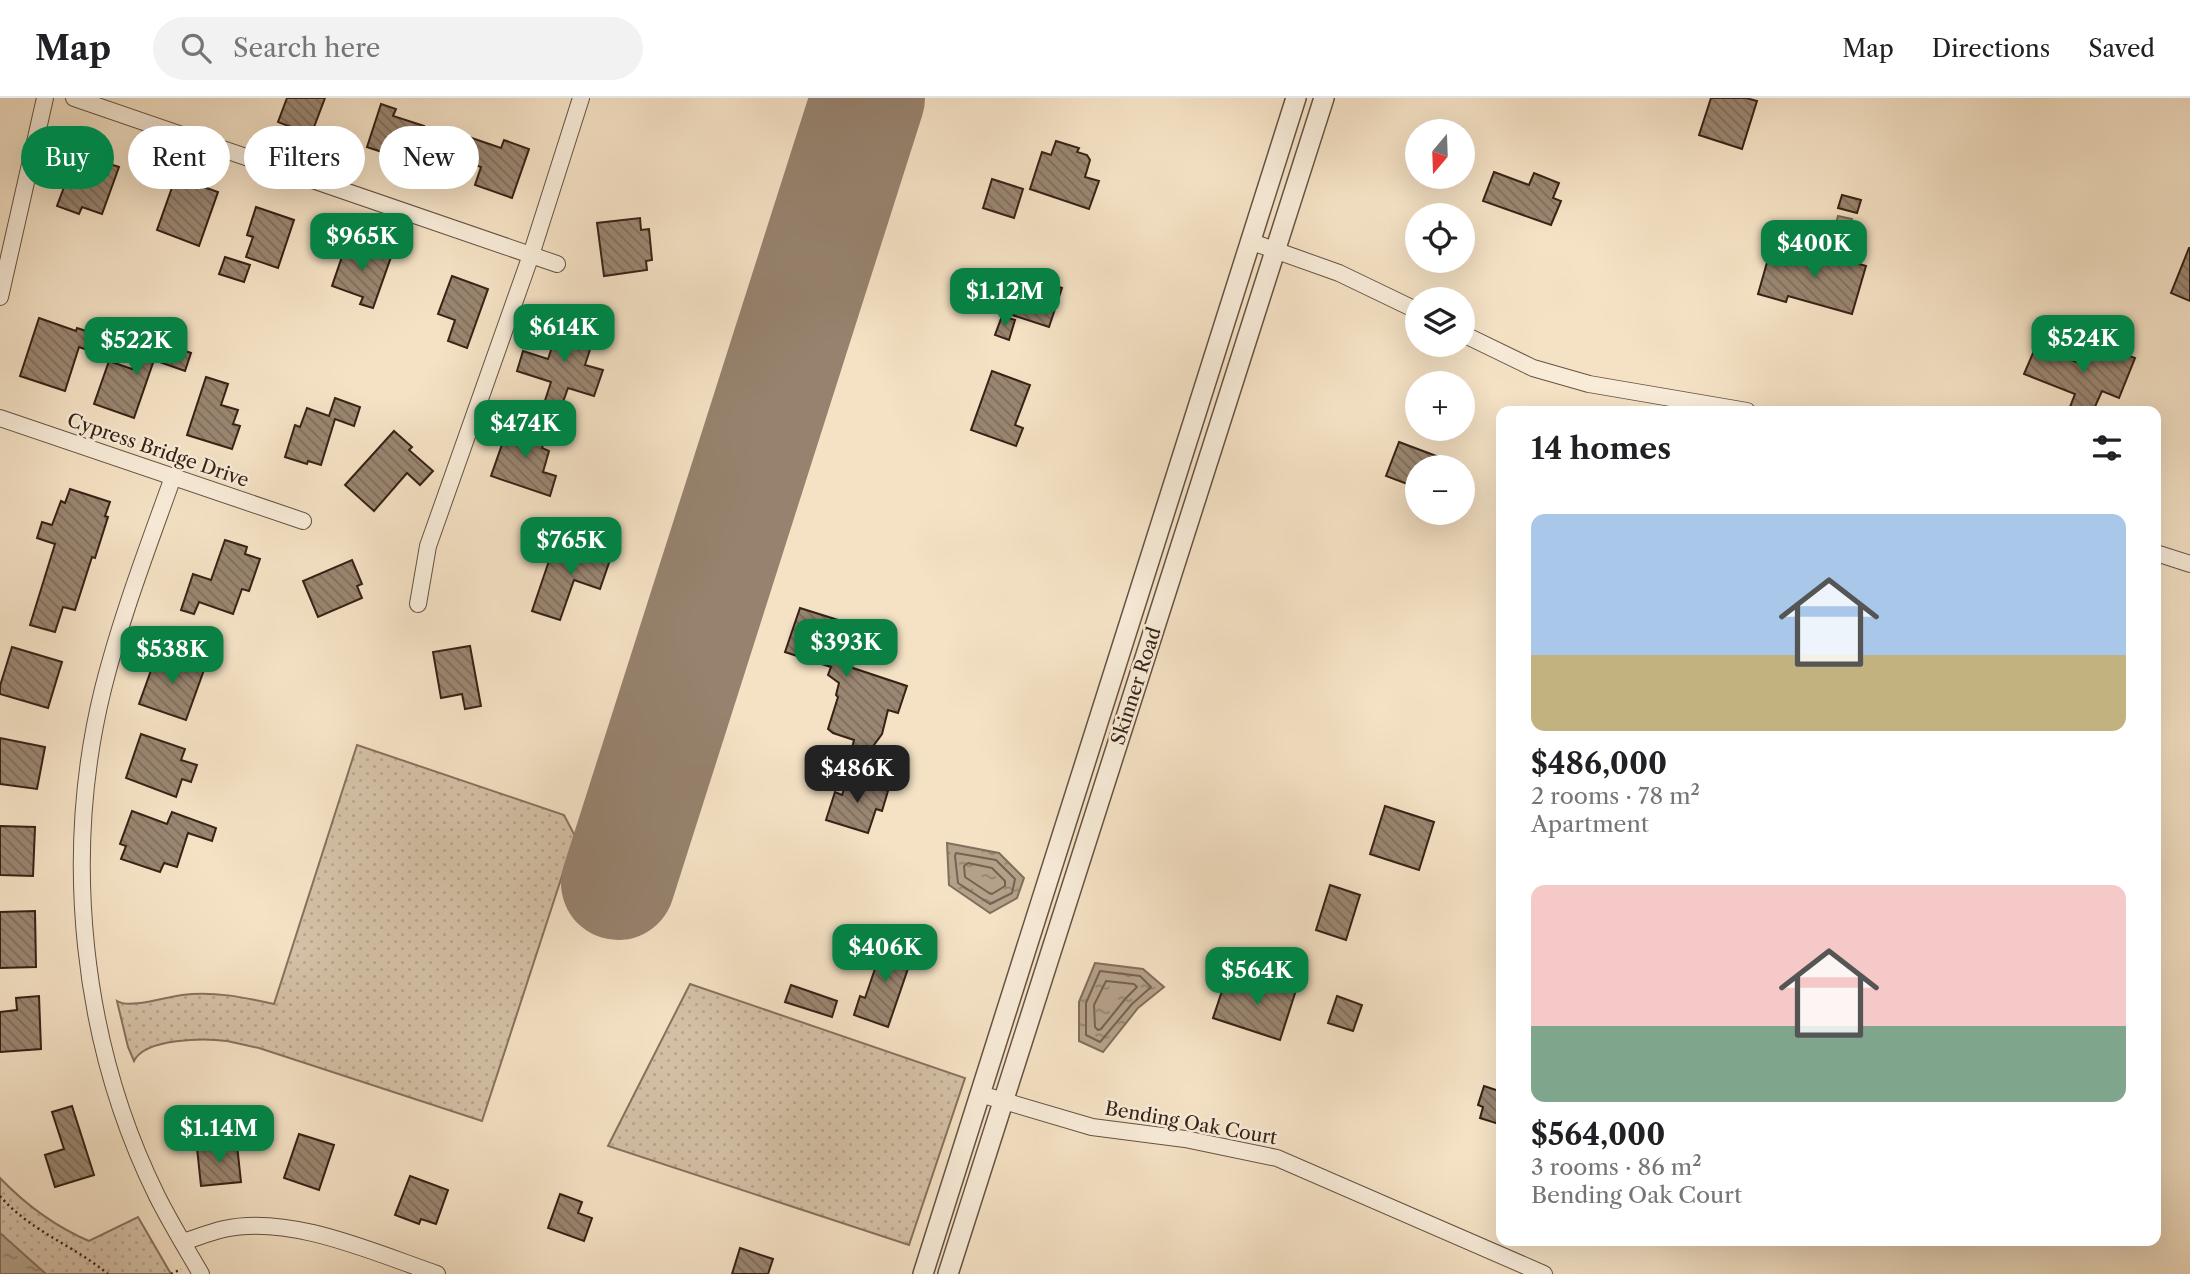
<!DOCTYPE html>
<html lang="en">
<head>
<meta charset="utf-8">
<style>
	:root { --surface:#fff; --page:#f2f2f2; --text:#202124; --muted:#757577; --line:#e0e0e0; --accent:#0b8043 }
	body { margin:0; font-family:"Libre Caslon Text",serif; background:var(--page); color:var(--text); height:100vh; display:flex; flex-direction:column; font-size:26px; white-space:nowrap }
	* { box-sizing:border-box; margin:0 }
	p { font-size:23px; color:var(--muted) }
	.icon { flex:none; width:38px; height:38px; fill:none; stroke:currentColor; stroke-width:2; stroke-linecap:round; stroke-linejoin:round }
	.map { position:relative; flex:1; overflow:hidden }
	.side { position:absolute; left:1496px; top:308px; width:665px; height:840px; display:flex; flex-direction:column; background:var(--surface); border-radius:14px; box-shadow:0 7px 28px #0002 }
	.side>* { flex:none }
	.banner { position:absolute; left:21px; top:28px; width:665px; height:63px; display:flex; gap:14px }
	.needle { width:46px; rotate:199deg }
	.buttons { position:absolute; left:1405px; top:21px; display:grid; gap:14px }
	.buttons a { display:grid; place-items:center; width:70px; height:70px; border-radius:50%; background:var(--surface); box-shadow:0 7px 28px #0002; font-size:35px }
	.price { position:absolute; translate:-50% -60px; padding:0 16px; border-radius:14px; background:var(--accent); color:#fff; font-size:23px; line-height:46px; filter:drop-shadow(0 2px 4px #0008) }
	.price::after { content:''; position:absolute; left:50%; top:42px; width:21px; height:16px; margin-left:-10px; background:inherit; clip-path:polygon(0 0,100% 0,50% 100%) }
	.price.selected { background:#222; color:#fff }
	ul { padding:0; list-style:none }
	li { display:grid; align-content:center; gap:14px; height:371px; padding:0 35px }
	li span { display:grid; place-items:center; height:217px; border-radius:14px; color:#555 }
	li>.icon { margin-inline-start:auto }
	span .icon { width:126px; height:126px; fill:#fffc; stroke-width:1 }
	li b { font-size:30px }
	h2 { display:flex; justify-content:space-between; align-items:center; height:84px; padding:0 35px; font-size:30px }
	.pill { padding:0 24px; border-radius:32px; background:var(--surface); box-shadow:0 7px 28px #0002; font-size:24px; line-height:63px }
	.pill.selected { background:var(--accent); color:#fff }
	header { display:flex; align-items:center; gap:42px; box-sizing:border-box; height:98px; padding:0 35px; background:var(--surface); border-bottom:2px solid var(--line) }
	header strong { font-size:33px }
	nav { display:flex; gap:38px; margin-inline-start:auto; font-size:24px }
	.search { width:490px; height:63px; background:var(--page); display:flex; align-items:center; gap:18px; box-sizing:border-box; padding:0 24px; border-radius:38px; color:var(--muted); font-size:26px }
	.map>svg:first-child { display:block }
</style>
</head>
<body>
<header>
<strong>Map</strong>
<div class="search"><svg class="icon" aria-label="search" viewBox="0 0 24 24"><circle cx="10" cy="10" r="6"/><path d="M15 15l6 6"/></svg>Search here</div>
<nav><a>Map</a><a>Directions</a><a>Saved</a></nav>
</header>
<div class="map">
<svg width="2190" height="1176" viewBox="0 0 2190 1176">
	<defs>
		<pattern id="green-dots" width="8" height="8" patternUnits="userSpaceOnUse" patternTransform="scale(1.75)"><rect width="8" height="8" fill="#d5c1a7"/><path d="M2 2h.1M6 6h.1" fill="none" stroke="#b7a68f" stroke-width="1.8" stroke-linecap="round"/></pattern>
		<pattern id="water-ripples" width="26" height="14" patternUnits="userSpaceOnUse" patternTransform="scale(1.75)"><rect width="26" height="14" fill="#b4a18a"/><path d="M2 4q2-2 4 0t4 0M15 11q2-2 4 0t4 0" fill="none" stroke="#938370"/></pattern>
		<pattern id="building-back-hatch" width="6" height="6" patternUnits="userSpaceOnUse" patternTransform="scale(1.75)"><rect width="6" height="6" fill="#9a8671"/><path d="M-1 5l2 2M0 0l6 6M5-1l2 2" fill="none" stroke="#7e6d5c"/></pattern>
	</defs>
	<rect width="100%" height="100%" fill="#f5e2c5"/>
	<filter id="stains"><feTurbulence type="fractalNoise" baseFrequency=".00286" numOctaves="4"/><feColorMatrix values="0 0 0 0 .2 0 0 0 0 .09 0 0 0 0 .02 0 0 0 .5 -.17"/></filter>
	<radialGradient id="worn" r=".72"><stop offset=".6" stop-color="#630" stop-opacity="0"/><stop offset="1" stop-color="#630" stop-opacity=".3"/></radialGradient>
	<g fill="url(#green-dots)" stroke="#86725e" stroke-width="2">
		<path d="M 357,647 L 564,717 L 575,738 L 482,1023 L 259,950 C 248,948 237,945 227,943 C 205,940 145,940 134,963 L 128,949 L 117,903 C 130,911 165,899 182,897 C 213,893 243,899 274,906 Z"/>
		<path d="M 690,886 L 965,980 L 909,1147 L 608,1048 Z"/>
		<path d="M 0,1080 C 26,1107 54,1128 89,1143 L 138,1119 L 171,1176 L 0,1176 Z"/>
	</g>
	<g fill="url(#water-ripples)" stroke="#826e5c" stroke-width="2">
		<path d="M 1838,118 L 1852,121 L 1848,137 L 1856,139 L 1852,154 L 1823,146 L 1826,132 L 1834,133 Z"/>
		<path d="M 947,745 L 999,755 L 1024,780 L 1017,800 L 990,815 L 949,787 Z"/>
		<path d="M 1095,865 L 1143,871 L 1164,889 L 1138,910 L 1103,954 L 1079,943 L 1079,904 Z"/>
		<path d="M 0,1135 L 46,1176 L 0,1176 Z"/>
	</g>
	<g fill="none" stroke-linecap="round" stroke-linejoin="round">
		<g stroke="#766250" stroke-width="2">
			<path d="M 956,755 L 996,762 L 1015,781 L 1012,795 L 990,806 L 958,785 L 955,758 Z"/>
			<path d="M 968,765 L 992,770 L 1005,783 L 1005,788 L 992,796 L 989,795 L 965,779 L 964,768 Z"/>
			<path d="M 1100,873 L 1140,878 L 1151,889 L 1132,906 L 1100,944 L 1086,937 L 1086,905 Z"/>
			<path d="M 1106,883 L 1134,886 L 1137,889 L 1126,900 L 1101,931 L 1098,932 L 1095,929 L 1094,907 Z"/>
		</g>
		<path stroke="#96826e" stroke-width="114" d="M 618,785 L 868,0"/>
	</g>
	<g fill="url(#building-back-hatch)" stroke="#372216" stroke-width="2">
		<path d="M 287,0 L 325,0 L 311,37 L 278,24 Z"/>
		<path d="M 1711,0 L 1746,0 L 1757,3 L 1742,51 L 1699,37 Z"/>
		<path d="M 381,6 L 396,11 L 393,18 L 424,28 L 412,64 L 367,49 Z"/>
		<path d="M 460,36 L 501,50 L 504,42 L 529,51 L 512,100 L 475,87 L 481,69 L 453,59 Z"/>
		<path d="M 1056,43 L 1079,50 L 1077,54 L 1087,57 L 1090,62 L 1085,79 L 1099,83 L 1089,111 L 1030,91 L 1042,54 L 1051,57 Z"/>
		<path d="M 79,49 L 105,59 L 103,64 L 119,69 L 102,116 L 82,109 L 79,116 L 57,108 Z"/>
		<path d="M 1494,74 L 1529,87 L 1534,75 L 1559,85 L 1553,100 L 1561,103 L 1551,127 L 1483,103 Z"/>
		<path d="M 992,81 L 1023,91 L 1014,120 L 983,110 Z"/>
		<path d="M 174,84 L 191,90 L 193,85 L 218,94 L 199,148 L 157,132 Z"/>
		<path d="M 1842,97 L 1861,102 L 1857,115 L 1838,110 Z"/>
		<path d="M 256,109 L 294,122 L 278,170 L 246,159 L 253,139 L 247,137 Z"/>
		<path d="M 640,120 L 641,132 L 649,131 L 652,162 L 646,163 L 647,172 L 604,178 L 597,125 Z"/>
		<path d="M 347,144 L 391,159 L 373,210 L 360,206 L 363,199 L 332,188 Z"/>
		<path d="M 1796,148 L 1866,168 L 1852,216 L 1788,198 L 1786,204 L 1758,196 L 1768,161 L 1780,165 L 1784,153 L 1794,156 Z"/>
		<path d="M 2189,150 L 2190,150 L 2190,203 L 2171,195 Z"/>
		<path d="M 225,159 L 250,167 L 244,184 L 219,176 Z"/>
		<path d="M 1022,177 L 1062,190 L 1049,229 L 1009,216 Z"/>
		<path d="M 452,178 L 488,191 L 467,250 L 448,243 L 455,222 L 438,216 Z"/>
		<path d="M 554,216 L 597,230 L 585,267 L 603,272 L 594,298 L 568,290 L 557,321 L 541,315 L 551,284 L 517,273 L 523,253 L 548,261 L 558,231 L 549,228 Z"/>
		<path d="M 1002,218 L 1015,222 L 1009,242 L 995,237 Z"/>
		<path d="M 39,220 L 76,233 L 77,230 L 108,240 L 102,257 L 79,249 L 65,293 L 20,278 Z"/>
		<path d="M 143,239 L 191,255 L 185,273 L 154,262 L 134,320 L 94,306 L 109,263 L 132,271 Z"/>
		<path d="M 2036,248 L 2081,266 L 2085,256 L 2098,261 L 2104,248 L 2135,260 L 2119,300 L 2102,293 L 2093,313 L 2081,313 L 2070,309 L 2075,296 L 2024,276 Z"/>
		<path d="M 992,273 L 1030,287 L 1015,327 L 1023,330 L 1016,348 L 971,332 Z"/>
		<path d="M 206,279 L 228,286 L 221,307 L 238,312 L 233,326 L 240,328 L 232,351 L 187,337 Z"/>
		<path d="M 335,300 L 360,309 L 354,328 L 335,321 L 321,367 L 308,363 L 307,366 L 285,359 L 295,327 L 300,329 L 307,310 L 329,318 Z"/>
		<path d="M 519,322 L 548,332 L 542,350 L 549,353 L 543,374 L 556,378 L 550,398 L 491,378 L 505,338 L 512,340 Z"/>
		<path d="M 394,333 L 412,349 L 409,352 L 433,373 L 420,387 L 407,375 L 374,413 L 345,387 Z"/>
		<path d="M 1399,344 L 1463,368 L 1463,369 L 1418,369 L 1418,390 L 1386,378 Z"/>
		<path d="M 70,391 L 110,404 L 105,418 L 108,419 L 95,460 L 92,459 L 75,512 L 63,509 L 55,534 L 30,527 L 55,446 L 37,440 L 42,424 L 52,427 L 61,403 L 65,405 Z"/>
		<path d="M 578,441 L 613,453 L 600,491 L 574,482 L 560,522 L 532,513 L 552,454 L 571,461 Z"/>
		<path d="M 225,442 L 247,449 L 245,456 L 260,461 L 249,493 L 242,491 L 233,516 L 199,504 L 194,516 L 181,512 L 193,476 L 211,482 Z"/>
		<path d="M 352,462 L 362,486 L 357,488 L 362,500 L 318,519 L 303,483 Z"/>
		<path d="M 800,510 L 857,528 L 844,567 L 907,588 L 898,615 L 888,612 L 882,636 L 868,655 L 852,650 L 854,642 L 833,635 L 828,631 L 838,599 L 836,597 L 839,585 L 828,577 L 831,569 L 785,554 Z"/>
		<path d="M 470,548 L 481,608 L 465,611 L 462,596 L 441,600 L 433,554 Z"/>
		<path d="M 12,549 L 62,564 L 48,610 L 0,596 L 0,588 Z"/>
		<path d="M 158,553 L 205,569 L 186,622 L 139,606 Z"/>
		<path d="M 141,636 L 185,651 L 181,662 L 197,667 L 191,684 L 182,681 L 176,699 L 126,680 Z"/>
		<path d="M 0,640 L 45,649 L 37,691 L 0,686 Z"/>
		<path d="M 848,680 L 888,693 L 882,713 L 876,711 L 868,735 L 826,722 L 835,694 L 842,697 Z"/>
		<path d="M 1385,708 L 1434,724 L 1419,772 L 1370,756 Z"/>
		<path d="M 132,713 L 167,726 L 172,714 L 216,730 L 212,743 L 188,735 L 177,769 L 164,765 L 160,774 L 121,761 L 126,748 L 120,746 Z"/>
		<path d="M 0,728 L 35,729 L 33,778 L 0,777 Z"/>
		<path d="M 1330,787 L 1360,797 L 1346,842 L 1316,832 Z"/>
		<path d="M 35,813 L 36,869 L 0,870 L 0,814 Z"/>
		<path d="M 882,842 L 914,853 L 888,929 L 854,917 L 860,898 L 865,900 L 877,865 L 874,864 Z"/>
		<path d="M 1278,880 L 1298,886 L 1280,942 L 1213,920 L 1224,887 L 1240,892 L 1244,881 L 1274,891 Z"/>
		<path d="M 791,887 L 837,903 L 832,919 L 785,904 Z"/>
		<path d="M 39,898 L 41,951 L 0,954 L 0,914 L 17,912 L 16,900 Z"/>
		<path d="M 1337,898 L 1362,907 L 1353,933 L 1328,925 Z"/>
		<path d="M 1484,988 L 1502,994 L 1502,1027 L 1480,1020 L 1483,1009 L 1478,1007 Z"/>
		<path d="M 72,1008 L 94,1077 L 55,1089 L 45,1057 L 64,1051 L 52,1014 Z"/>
		<path d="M 299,1036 L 334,1047 L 319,1092 L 284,1080 Z"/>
		<path d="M 237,1047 L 241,1084 L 201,1088 L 197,1050 Z"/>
		<path d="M 410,1078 L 448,1092 L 436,1126 L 421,1121 L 419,1126 L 395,1117 Z"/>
		<path d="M 560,1096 L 582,1104 L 578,1115 L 592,1120 L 584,1143 L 548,1130 Z"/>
		<path d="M 740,1150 L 773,1161 L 768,1176 L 732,1176 Z"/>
	</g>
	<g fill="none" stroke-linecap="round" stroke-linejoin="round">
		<g stroke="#665242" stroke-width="18">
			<g id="minor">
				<path d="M 74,0 L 557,166"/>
				<path d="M 1252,144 L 1339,175 L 1418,213"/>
				<path d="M 0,199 L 45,0"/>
				<path d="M 1463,236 L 1533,270 L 1589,286 L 1747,313"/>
				<path d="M 0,320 L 303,423"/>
				<path d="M 173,379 C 148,449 121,519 103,591 C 62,757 81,944 157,1098 C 170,1124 186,1150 201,1176"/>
				<path d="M 2156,455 L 2190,466"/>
				<path d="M 418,506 L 428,448 L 531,157 L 581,0"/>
				<path d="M 980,996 L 1092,1029 L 1185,1041 L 1277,1060 L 1544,1176"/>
				<path d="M 183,1144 C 196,1140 210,1134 224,1131 C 290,1116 375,1155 437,1176"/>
			</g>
		</g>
		<g stroke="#665242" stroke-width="22">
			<g id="tertiary">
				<path d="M 923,1176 L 1296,0"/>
				<path d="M 948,1176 L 1324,0"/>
			</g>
		</g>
		<g stroke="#372216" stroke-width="2.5" stroke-dasharray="2 3.5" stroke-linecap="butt">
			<path d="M 0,1098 C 30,1133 73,1147 108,1176"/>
			<path d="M 171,1176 L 181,1171"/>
		</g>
		<use href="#minor" stroke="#f8ecd9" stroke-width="16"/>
		<use href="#tertiary" stroke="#f8ecd9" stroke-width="19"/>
	</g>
	<g text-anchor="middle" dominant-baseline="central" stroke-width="5" stroke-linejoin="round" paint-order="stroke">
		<g font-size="19" fill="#372216" stroke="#f8ecd9">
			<text transform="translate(158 352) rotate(19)">Cypress Bridge Drive</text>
			<text transform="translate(1136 588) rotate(-72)">Skinner Road</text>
			<text transform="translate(1191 1025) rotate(10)">Bending Oak Court</text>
		</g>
	</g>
	<rect width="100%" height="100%" filter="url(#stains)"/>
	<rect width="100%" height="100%" fill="url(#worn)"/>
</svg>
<div class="buttons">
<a><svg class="needle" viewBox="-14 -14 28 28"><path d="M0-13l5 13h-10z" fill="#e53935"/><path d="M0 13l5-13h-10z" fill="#757577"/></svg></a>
<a><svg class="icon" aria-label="locate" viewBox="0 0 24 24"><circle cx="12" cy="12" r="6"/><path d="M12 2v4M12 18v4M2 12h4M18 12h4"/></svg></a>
<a><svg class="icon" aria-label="layers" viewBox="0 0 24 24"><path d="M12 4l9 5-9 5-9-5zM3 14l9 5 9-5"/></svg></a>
<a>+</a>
<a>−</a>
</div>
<b class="price" style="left:362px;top:175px">$965K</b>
<b class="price" style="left:1814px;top:182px">$400K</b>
<b class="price" style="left:1005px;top:230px">$1.12M</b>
<b class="price" style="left:564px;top:266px">$614K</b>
<b class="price" style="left:2083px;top:277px">$524K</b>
<b class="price" style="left:136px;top:279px">$522K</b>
<b class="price" style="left:525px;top:362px">$474K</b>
<b class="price" style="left:571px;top:479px">$765K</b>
<b class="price" style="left:846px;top:581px">$393K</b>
<b class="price" style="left:172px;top:588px">$538K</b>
<b class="price selected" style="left:857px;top:707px">$486K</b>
<b class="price" style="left:885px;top:886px">$406K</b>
<b class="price" style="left:1257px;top:909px">$564K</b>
<b class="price" style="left:219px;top:1067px">$1.14M</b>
<div class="banner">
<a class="pill selected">Buy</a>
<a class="pill">Rent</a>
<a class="pill">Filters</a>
<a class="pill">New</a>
</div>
<section class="side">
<h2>14 homes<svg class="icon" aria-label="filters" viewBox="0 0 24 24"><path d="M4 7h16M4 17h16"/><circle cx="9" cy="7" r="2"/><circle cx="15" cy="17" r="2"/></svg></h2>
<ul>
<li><span style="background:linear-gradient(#a9c7e8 65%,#c2b280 0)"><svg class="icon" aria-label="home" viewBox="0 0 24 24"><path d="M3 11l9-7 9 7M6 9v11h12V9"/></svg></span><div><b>$486,000</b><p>2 rooms · 78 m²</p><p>Apartment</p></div></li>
<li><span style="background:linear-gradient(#f6c9c9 65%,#7fa58c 0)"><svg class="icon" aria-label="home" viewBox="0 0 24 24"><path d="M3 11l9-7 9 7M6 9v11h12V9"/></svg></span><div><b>$564,000</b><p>3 rooms · 86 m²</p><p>Bending Oak Court</p></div></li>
</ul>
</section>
</div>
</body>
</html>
